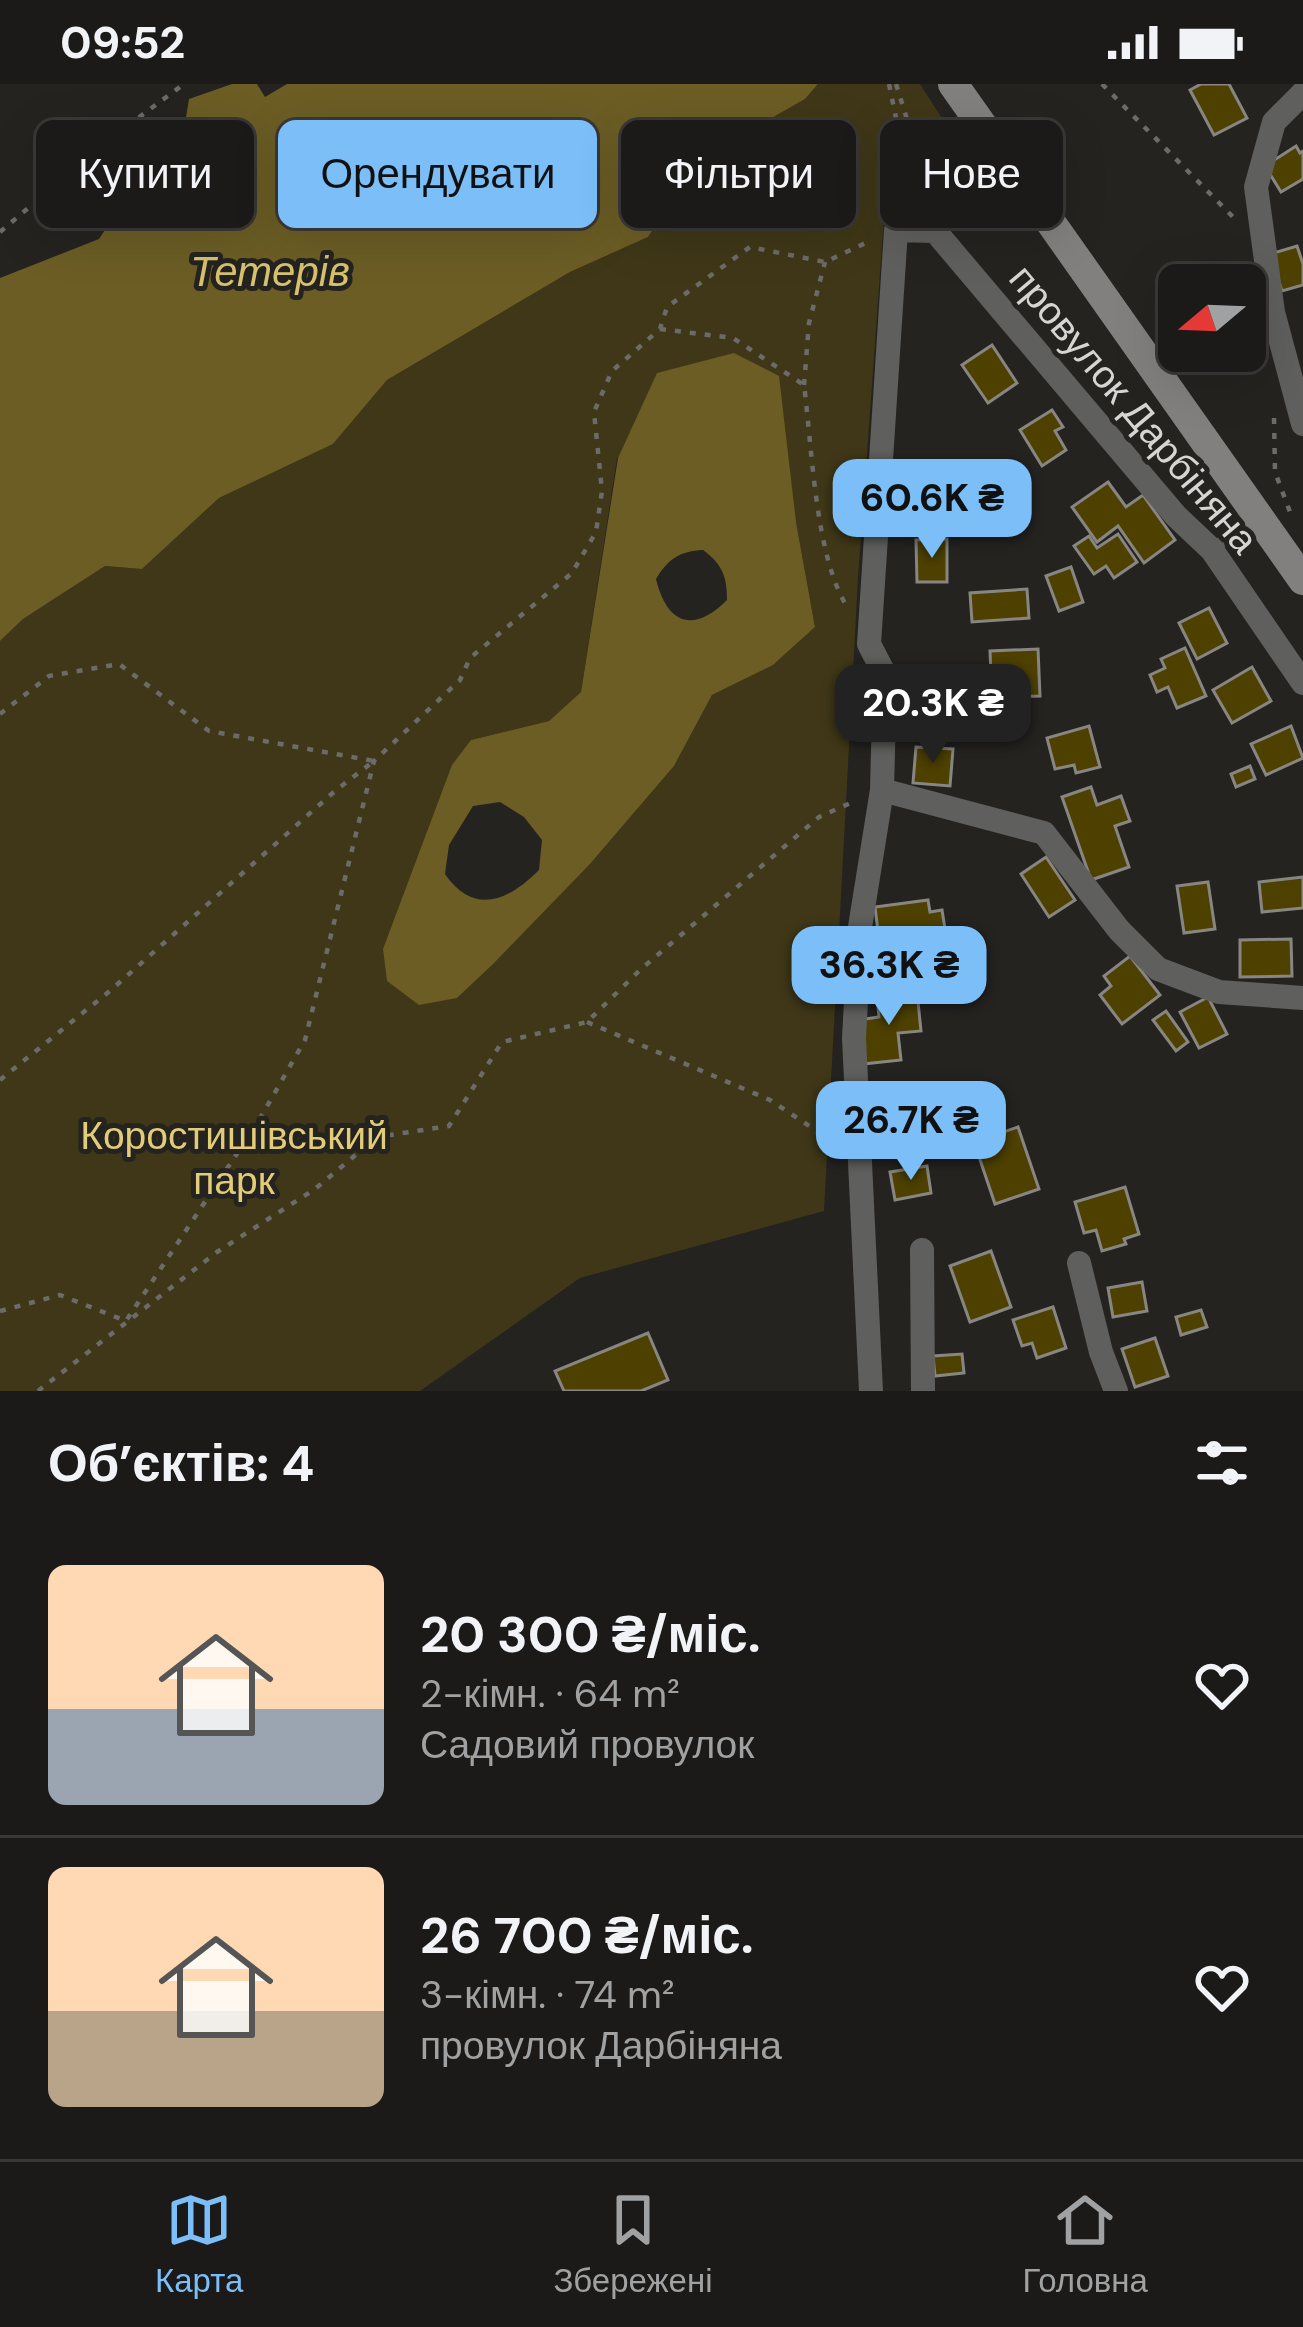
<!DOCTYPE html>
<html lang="uk">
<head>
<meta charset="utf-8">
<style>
	:root { --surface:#1b1a18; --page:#282725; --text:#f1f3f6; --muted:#a0a1a2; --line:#393837; --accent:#7bbef8 }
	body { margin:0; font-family:"DM Sans",sans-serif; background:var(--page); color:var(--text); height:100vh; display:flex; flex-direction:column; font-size:45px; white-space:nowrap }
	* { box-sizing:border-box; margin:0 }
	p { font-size:39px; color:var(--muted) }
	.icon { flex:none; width:66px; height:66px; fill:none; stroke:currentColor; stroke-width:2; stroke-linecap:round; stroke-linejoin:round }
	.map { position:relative; height:1307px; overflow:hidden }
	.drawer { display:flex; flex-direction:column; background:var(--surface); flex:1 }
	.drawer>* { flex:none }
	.top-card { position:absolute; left:36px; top:36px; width:1233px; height:108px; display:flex; gap:24px }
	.needle { width:78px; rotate:251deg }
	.buttons { position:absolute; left:1158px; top:180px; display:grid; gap:24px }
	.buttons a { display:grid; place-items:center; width:108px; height:108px; border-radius:18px; background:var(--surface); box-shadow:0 12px 48px #0002,0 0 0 3px var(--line); font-size:60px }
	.price { position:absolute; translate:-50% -102px; padding:0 27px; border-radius:24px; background:var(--accent); color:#111; font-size:39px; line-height:78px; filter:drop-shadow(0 3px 6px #0008) }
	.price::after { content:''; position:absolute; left:50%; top:72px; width:36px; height:27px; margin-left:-18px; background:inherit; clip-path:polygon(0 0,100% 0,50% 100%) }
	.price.on { background:#222; color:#fff }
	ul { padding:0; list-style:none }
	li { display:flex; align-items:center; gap:36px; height:300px; padding:0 48px }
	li+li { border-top:3px solid var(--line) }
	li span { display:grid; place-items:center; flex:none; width:336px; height:240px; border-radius:18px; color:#555 }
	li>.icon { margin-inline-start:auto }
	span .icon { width:144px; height:144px; fill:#fffc; stroke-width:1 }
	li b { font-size:51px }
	h2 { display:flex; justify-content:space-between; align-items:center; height:144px; padding:0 48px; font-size:51px }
	.tag { padding:0 42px; border-radius:18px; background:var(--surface); box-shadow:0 12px 48px #0002,0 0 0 3px var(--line); font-size:42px; line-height:108px }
	.tag.on { background:var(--accent); color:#111 }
	.status { display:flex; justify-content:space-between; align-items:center; height:84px; padding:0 60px; background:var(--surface); direction:ltr }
	.status svg { height:33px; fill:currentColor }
	.dock { display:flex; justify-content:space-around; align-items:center; height:168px; border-top:3px solid var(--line); background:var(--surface); font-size:33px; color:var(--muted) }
	.dock a { display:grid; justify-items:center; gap:6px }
	.dock .on { color:var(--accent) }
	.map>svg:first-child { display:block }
</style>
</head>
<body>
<div class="status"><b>09:52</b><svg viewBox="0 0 49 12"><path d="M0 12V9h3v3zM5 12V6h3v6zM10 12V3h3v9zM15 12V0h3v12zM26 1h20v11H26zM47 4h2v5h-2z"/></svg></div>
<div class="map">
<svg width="1303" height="1307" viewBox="0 0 1303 1307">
	<rect width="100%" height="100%" fill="#242320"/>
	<path fill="#3f3717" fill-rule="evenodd" d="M 818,0 L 920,0 L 972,81 L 884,134 L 858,495 L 824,1127 L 580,1194 L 420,1307 L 0,1307 L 0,557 L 23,535 L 105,482 L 142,485 L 219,414 L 333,360 L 387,296 L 570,188 L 648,153 L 700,75 L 805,15 ZM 617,374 L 796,438 L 815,543 L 773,581 L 712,611 L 674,682 L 590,780 L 457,914 L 383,865 L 471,656 L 549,637 L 581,608 Z"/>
	<g fill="#6b5d24" fill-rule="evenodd">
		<path d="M 232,0 L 257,0 L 265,13 L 287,0 L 818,0 L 805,15 L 700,75 L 648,153 L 570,188 L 387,296 L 333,360 L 219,414 L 142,485 L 105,482 L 23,535 L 0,557 L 0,194 L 99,155 L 142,90 L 149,61 L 183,52 L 189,15 Z"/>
		<path d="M 734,269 L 779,292 L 796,438 L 815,543 L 773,581 L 712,611 L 674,682 L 590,780 L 493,880 L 457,914 L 419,921 L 387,897 L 383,865 L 452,681 L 471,656 L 549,637 L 581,608 L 618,374 L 657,289 ZM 703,466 C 722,480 727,492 727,516 C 693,550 667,540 656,495 C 668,475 680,467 703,466 ZM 500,718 L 524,733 L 542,756 L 539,786 C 508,817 474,832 445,790 L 449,761 L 473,722 Z"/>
	</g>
	<g fill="#4e4100" stroke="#878682" stroke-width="3">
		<path d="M 1201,0 L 1229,0 L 1247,34 L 1214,51 L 1190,6 Z"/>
		<path d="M 1296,62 L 1300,69 L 1303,67 L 1303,95 L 1281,108 L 1265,82 Z"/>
		<path d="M 1297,162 L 1303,180 L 1303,201 L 1282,207 L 1270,170 Z"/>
		<path d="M 992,261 L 1017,299 L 988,319 L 962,281 Z"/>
		<path d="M 1052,326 L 1063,343 L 1055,347 L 1066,366 L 1042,382 L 1020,346 Z"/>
		<path d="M 1108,398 L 1126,423 L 1143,411 L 1175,456 L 1144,479 L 1118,442 L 1097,458 L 1072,423 Z"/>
		<path d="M 1118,450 L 1137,478 L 1114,494 L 1106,482 L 1094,490 L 1074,462 L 1089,452 L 1097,464 Z"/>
		<path d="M 947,455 L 947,498 L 917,498 L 916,456 Z"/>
		<path d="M 1071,483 L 1083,518 L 1059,527 L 1046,492 Z"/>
		<path d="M 1027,505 L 1029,534 L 972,538 L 970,509 Z"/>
		<path d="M 1209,524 L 1227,559 L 1197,575 L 1179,539 Z"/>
		<path d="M 1185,564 L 1206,612 L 1177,624 L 1168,603 L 1157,608 L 1150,591 L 1165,584 L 1161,575 Z"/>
		<path d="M 1038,565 L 1040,612 L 1004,613 L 1003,591 L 991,591 L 990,567 Z"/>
		<path d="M 1252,583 L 1271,617 L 1232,639 L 1213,606 Z"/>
		<path d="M 1089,642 L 1100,683 L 1076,689 L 1074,681 L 1055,685 L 1047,654 Z"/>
		<path d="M 1291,642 L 1303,674 L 1266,691 L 1251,660 Z"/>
		<path d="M 916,663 L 953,665 L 950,702 L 913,699 Z"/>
		<path d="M 1250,682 L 1255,695 L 1236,703 L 1231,690 Z"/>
		<path d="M 1091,703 L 1097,721 L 1121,712 L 1130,737 L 1115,742 L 1129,783 L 1091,796 L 1062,713 Z"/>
		<path d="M 1046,773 L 1075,816 L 1049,833 L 1021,790 Z"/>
		<path d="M 1303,793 L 1303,824 L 1262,828 L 1259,798 Z"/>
		<path d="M 1208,798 L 1215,845 L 1184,849 L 1177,802 Z"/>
		<path d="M 928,816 L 930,828 L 942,826 L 945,845 L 928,848 L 930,866 L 881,872 L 875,823 Z"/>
		<path d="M 1291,855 L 1292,892 L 1240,893 L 1240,856 Z"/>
		<path d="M 1130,872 L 1160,911 L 1122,940 L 1100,911 L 1111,902 L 1104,892 Z"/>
		<path d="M 917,908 L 921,947 L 898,949 L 901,976 L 863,980 L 858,936 L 879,933 L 877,913 Z"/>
		<path d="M 1208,913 L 1227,950 L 1199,964 L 1180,928 Z"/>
		<path d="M 1166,927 L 1188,958 L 1176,967 L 1153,936 Z"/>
		<path d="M 944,1006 L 962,1057 L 926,1070 L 914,1036 L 929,1031 L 923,1014 Z"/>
		<path d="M 1018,1043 L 1039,1105 L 995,1120 L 974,1058 Z"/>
		<path d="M 927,1082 L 931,1109 L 895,1116 L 890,1088 Z"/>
		<path d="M 1125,1103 L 1139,1150 L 1124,1155 L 1126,1160 L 1102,1167 L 1096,1146 L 1084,1149 L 1075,1118 Z"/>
		<path d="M 991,1167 L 1011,1223 L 970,1238 L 950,1182 Z"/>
		<path d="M 1142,1198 L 1147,1227 L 1113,1233 L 1108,1204 Z"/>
		<path d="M 1053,1223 L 1066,1264 L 1037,1274 L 1032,1259 L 1022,1262 L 1013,1236 Z"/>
		<path d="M 1201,1226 L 1207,1243 L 1181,1251 L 1176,1233 Z"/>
		<path d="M 648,1249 L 668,1296 L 641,1307 L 564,1307 L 555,1287 Z"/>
		<path d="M 1155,1254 L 1168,1292 L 1135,1303 L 1122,1265 Z"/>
		<path d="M 962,1270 L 964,1289 L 935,1292 L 933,1272 Z"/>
	</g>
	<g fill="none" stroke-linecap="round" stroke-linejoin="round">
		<g stroke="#6c6b69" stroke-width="4.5" stroke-dasharray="6 9" stroke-linecap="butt">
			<path d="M 889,0 L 902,63 L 897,124"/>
			<path d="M 896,0 L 911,48 L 929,46 L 947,35"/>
			<path d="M 1102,0 L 1235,135"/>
			<path d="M 0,148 L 107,57 L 184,0"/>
			<path d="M 660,245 L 733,254 L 804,301 C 812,362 815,470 846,521"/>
			<path d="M 804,301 L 809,239 L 825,178"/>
			<path d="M 1274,334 L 1275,388 L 1290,428"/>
			<path d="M 0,630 L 49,592 L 119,580 L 209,647 L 374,677"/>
			<path d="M 587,938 L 770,1016 L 835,1059"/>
			<path d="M 0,996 L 111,906 L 335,707 L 374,677"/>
			<path d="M 0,1227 L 60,1211 L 126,1237 L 258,1038 L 305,956 L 374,677 L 460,596 L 470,574 L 572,489 L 596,448 L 602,407 L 594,328 L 612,287 L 660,245 L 667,223 L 750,163 L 825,178 L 872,156"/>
			<path d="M 38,1307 L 217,1168 L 315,1105 L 377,1053 L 449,1042 L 502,958 L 587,938 L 640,886 L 819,733 L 855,717"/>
		</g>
		<path stroke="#5f5f5d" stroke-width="12" d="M 1212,466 L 1254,431"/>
		<g stroke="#5f5f5d" stroke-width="24">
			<path d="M 1303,9 L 1274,38 L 1256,103 L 1273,228 L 1303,340"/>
			<path d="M 882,706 L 1044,749 L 1119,846 L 1158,885 L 1219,908 L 1303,914"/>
			<path d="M 922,1166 L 923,1307"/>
			<path d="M 1079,1179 L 1101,1268 L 1116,1307"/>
			<path d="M 871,1307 L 854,954 L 860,843 L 882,706 L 885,591 L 869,560 L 896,146 L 935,147 L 1176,432 L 1212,466 L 1303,599"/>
		</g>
		<path stroke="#81807e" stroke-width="30" d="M 953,0 L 1303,496"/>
	</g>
	<g text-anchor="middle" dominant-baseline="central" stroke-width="10" stroke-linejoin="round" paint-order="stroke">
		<g font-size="39" fill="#d5d5d3" stroke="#242320">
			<text transform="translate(1134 325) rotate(50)">провулок Дарбіняна</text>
		</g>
		<g font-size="39" fill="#e2cc77" stroke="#242320">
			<text x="234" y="1051">Коростишівський<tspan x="234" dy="45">парк</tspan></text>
		</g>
		<g font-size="42" font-style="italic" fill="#d6c16c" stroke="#242320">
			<text x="270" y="187">Тетерів</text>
		</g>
	</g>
</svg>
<div class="buttons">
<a><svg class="needle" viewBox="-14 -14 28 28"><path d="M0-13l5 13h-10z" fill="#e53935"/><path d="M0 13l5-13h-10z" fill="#a0a1a2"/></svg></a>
</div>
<b class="price" style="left:932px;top:477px">60.6K ₴</b>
<b class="price on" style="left:933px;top:682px">20.3K ₴</b>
<b class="price" style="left:889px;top:944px">36.3K ₴</b>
<b class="price" style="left:911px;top:1099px">26.7K ₴</b>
<div class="top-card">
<a class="tag">Купити</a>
<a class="tag on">Орендувати</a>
<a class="tag">Фільтри</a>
<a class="tag">Нове</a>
</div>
</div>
<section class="drawer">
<h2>Об’єктів: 4<svg class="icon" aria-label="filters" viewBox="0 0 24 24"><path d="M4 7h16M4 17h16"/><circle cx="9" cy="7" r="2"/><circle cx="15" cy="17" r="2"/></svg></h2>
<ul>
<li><span style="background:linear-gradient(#ffd9b3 60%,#9aa5b1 0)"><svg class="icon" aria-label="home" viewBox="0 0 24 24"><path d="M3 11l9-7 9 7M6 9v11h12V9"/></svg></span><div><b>20 300 ₴/міс.</b><p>2-кімн. · 64 m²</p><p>Садовий провулок</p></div><svg class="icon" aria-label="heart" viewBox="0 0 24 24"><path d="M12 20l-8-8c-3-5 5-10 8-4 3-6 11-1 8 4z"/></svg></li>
<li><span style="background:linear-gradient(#ffd9b3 60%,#b9a48a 0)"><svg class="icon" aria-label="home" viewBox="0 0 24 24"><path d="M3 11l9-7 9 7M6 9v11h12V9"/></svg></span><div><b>26 700 ₴/міс.</b><p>3-кімн. · 74 m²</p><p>провулок Дарбіняна</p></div><svg class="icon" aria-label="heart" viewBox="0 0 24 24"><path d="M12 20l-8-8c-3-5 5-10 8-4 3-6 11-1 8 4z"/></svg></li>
</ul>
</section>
<nav class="dock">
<a class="on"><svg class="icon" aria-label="map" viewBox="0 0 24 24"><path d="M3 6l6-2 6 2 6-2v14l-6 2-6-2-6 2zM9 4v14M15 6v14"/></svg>Карта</a>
<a><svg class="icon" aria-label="saved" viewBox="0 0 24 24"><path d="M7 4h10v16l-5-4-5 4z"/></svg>Збережені</a>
<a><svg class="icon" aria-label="home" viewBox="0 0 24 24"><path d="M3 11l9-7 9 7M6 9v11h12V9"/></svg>Головна</a>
</nav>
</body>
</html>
